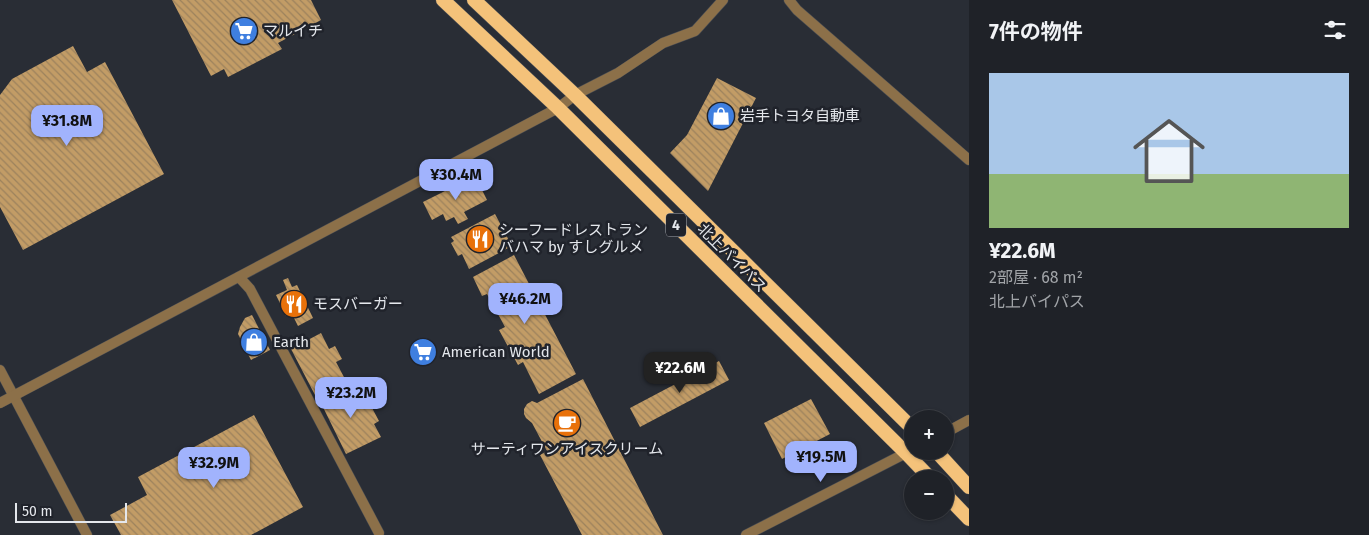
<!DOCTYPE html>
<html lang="ja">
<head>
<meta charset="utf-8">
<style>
	:root { --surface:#1f2228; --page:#2c2f34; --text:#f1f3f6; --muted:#a1a4a8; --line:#3c3f45; --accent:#a1b3fd }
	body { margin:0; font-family:"Fira Sans","Noto Sans JP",sans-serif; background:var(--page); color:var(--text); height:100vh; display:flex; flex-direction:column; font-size:19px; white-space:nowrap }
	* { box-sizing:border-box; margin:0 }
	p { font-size:16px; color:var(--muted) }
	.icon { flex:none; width:28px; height:28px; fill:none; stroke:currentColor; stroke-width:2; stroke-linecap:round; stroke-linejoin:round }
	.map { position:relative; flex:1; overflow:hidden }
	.side { display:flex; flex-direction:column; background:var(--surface); width:400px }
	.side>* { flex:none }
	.tools { position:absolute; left:904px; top:410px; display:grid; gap:10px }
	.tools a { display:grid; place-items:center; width:50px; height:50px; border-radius:50%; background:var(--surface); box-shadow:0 1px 4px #0004,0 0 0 1px var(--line); font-size:25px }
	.scale { position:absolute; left:15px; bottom:12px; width:112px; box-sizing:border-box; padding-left:5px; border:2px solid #e4e7ec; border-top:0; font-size:14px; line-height:18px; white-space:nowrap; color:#e4e7ec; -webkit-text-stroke:4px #20232b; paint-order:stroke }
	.price { position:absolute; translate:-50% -42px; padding:0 11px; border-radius:10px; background:var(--accent); color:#111; font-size:16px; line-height:32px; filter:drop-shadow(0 1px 2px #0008) }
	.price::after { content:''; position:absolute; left:50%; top:30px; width:15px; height:11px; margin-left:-8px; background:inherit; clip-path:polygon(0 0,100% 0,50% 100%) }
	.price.selected { background:#222; color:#fff }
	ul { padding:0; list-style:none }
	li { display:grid; align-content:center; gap:10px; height:265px; padding:0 20px }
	li span { display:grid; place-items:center; height:155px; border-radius:0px; color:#555 }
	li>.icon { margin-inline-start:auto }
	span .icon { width:90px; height:90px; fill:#fffc; stroke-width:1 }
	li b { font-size:21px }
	h2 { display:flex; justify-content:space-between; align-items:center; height:60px; padding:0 20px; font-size:21px }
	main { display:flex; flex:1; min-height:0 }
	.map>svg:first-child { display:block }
</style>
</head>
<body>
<main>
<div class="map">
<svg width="969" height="535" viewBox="0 0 969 535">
	<defs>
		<pattern id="building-back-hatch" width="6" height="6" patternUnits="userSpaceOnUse" patternTransform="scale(1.25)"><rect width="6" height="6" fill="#c29c66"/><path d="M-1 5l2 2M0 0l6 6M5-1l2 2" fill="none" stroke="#9c825d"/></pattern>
	</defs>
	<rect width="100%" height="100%" fill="#292d35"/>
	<g fill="url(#building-back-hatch)">
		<path d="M 172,0 L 311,0 L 321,20 L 278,43 L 282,49 L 228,77 L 224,69 L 211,76 Z"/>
		<path d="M 73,46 L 87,72 L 105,62 L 164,174 L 23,250 L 0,207 L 0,95 L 12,79 Z"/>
		<path d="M 717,78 L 756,98 L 708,191 L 670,153 L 687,135 Z"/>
		<path d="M 475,176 L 487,200 L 464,212 L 468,219 L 458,224 L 454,217 L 446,221 L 443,214 L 432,220 L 423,202 Z"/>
		<path d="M 495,214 L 512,246 L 469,269 L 462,254 L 458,256 L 451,243 L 454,241 L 451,237 Z"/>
		<path d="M 514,255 L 576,374 L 539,394 L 523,362 L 518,365 L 499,330 L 505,327 L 487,294 L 482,296 L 473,277 Z"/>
		<path d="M 288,278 L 292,287 L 297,285 L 313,318 L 298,326 L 292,314 L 286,316 L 276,295 L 287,290 L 283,280 Z"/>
		<path d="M 252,315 L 270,350 L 251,360 L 238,334 L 240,327 L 245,318 Z"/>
		<path d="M 321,333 L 329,349 L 335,346 L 342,359 L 336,362 L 345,379 L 315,395 L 291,349 Z"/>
		<path d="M 719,361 L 729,380 L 640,427 L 630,408 Z"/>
		<path d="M 583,379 L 663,535 L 582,535 L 540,455 L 547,451 L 532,423 L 526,418 L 524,414 L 524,409 L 527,404 L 532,401 L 537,403 Z"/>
		<path d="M 352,385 L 365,409 L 371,406 L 379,421 L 374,424 L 381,437 L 346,454 L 320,401 Z"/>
		<path d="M 811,399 L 830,434 L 782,459 L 764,423 Z"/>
		<path d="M 254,415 L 303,507 L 251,535 L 121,535 L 110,515 L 147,495 L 138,477 Z"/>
	</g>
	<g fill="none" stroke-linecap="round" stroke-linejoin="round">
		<g stroke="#474b52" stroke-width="11">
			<g id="minor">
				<path d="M 789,0 L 797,10 L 969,160"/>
				<path d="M 575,95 L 618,73 L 663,43 L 695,31 L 723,0"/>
				<path d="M 239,277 L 250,289 L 379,533"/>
				<path d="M 0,370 L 87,535"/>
				<path d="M 945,433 L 969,420"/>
				<path d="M 746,535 L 906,453"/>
			</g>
		</g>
		<g stroke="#474b52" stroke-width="11">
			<path id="tertiary" d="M 0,403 L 558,108 L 575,95"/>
		</g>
		<g stroke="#474b52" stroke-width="15">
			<g id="trunk">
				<path d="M 443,0 L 558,108 L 906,453 L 931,479"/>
				<path d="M 474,0 L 575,95 L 912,428"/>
				<path d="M 936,451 L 969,487"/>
				<path d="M 945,494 L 969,519"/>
			</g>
		</g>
		<use href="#minor" stroke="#8c7049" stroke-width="10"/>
		<use href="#tertiary" stroke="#8c7049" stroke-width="10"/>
		<use href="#trunk" stroke="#f4c27a" stroke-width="14"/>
	</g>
	<defs>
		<g id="supermarket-disc" transform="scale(1.4375)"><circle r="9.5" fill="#3f7fe0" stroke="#20232b"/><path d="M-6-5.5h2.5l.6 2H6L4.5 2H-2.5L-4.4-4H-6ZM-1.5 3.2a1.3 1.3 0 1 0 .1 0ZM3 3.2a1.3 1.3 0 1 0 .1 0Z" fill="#fff"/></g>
		<g id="shop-disc" transform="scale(1.4375)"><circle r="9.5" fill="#3f7fe0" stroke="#20232b"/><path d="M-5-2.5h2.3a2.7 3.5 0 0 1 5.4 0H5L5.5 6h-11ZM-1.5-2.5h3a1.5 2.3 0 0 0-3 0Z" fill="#fff"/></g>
		<g id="restaurant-disc" transform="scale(1.4375)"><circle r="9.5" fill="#e8710a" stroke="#20232b"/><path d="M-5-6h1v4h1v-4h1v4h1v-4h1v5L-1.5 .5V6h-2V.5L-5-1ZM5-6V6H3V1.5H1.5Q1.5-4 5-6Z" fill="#fff"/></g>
		<g id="cafe-disc" transform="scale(1.4375)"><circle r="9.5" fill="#e8710a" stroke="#20232b"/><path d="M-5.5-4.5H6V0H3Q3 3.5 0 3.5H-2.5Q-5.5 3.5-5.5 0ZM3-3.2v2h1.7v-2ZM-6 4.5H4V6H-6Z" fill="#fff"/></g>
	</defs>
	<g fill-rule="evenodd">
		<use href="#supermarket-disc" x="244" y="31"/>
		<use href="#shop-disc" x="721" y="116"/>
		<use href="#restaurant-disc" x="480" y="239"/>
		<use href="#restaurant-disc" x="294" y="304"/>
		<use href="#shop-disc" x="254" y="342"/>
		<use href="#supermarket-disc" x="423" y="352"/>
		<use href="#cafe-disc" x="567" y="423"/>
	</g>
	<g text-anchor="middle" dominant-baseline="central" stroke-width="5" stroke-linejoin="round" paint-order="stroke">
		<rect fill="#20232b" stroke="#a9acb2" stroke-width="1" x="666" y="213.5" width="20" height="23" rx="4"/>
		<g font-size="14" font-weight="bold" fill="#e4e7ec">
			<text x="676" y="225">4</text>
		</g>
		<g font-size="15" fill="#e4e7ec" stroke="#20232b" text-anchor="start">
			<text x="263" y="31">マルイチ</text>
			<text x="740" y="116">岩手トヨタ自動車</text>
			<text x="499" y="230">シーフードレストラン<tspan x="499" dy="17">バハマ by すしグルメ</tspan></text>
			<text x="313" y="304">モスバーガー</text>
			<text x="273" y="342">Earth</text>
			<text x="442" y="352">American World</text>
			<text x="567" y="449" text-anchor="middle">サーティワンアイスクリーム</text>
		</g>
		<g font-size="15" fill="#e4e7ec" stroke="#20232b">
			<text transform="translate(732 258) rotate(45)">北上バイパス</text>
		</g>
	</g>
</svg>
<div class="tools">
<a>+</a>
<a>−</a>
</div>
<div class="scale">50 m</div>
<b class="price" style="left:67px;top:147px">¥31.8M</b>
<b class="price" style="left:456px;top:201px">¥30.4M</b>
<b class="price" style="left:525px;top:325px">¥46.2M</b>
<b class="price selected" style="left:680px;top:394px">¥22.6M</b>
<b class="price" style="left:351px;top:419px">¥23.2M</b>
<b class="price" style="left:821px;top:483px">¥19.5M</b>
<b class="price" style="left:214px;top:489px">¥32.9M</b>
</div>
<section class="side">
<h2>7件の物件<svg class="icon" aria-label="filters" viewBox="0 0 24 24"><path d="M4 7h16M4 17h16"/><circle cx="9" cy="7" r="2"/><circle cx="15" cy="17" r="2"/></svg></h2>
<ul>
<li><span style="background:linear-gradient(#a9c7e8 65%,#8fb573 0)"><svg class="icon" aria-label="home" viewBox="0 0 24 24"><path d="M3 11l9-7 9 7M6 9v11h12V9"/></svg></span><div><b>¥22.6M</b><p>2部屋 · 68 m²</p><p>北上バイパス</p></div></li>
</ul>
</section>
</main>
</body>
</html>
